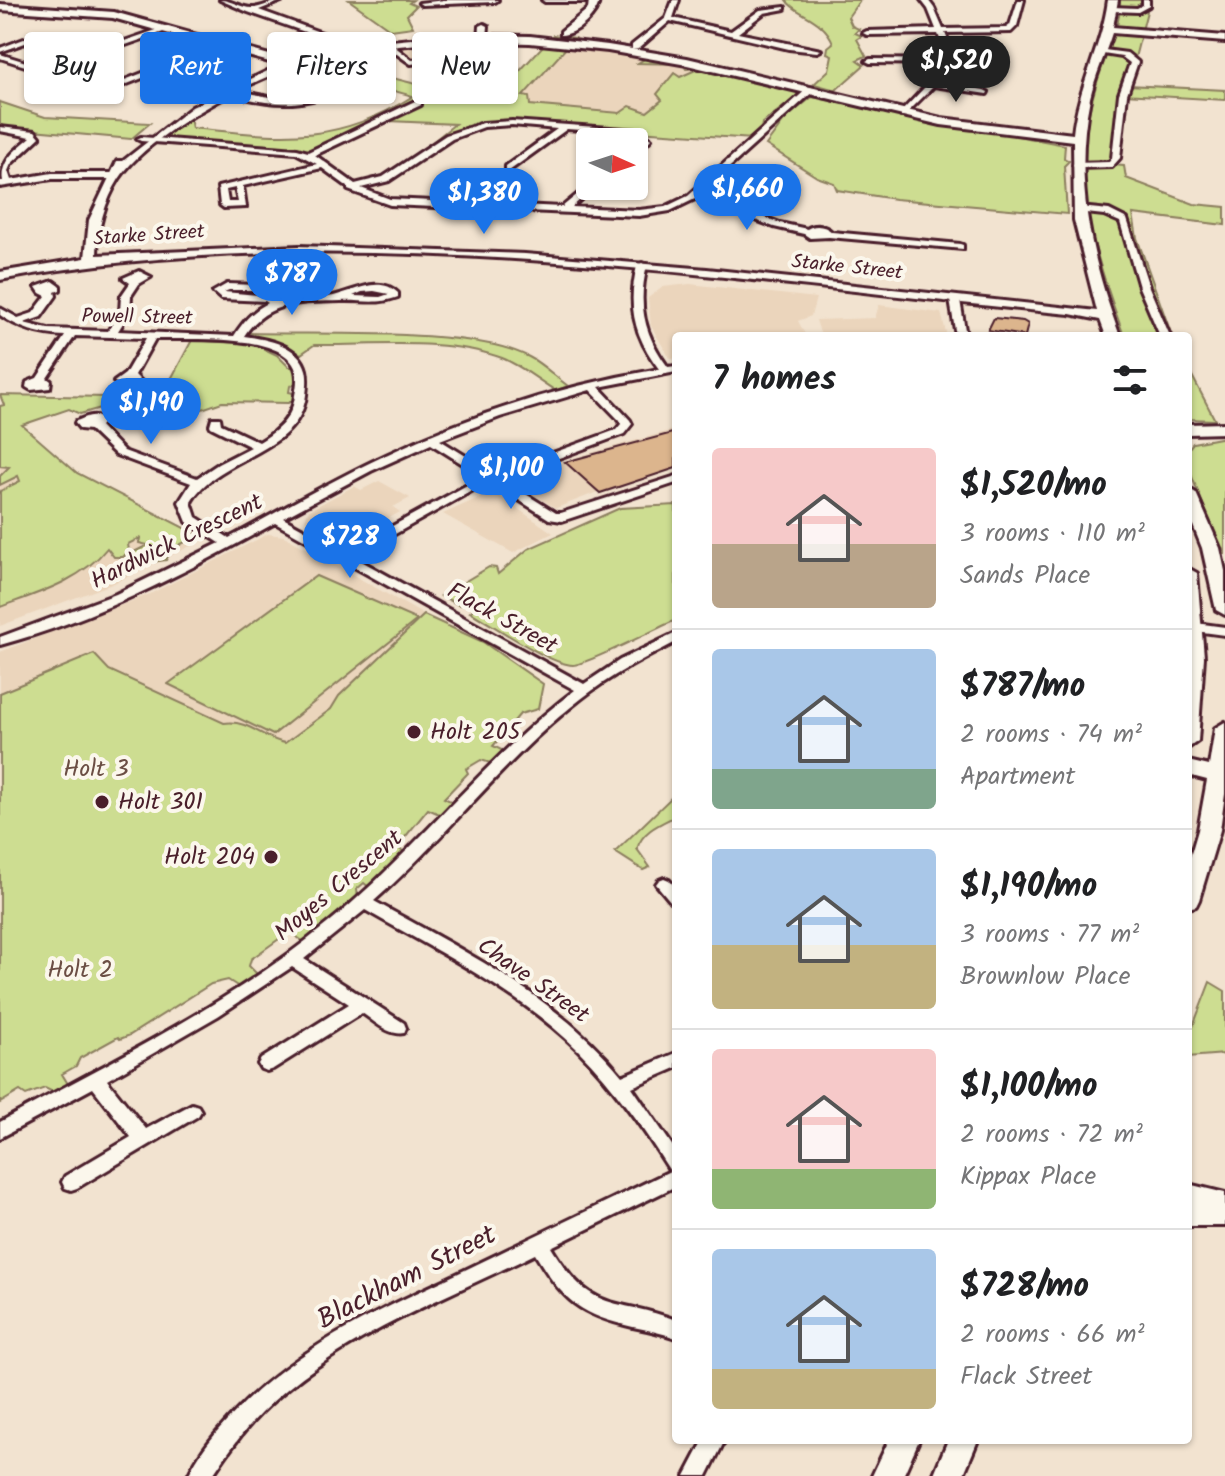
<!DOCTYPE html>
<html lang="en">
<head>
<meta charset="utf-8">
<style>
	:root { --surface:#fff; --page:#f2f2f2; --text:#202124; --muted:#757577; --line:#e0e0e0; --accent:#1a73e8 }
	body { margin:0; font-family:Kalam,sans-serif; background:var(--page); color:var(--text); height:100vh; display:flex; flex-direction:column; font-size:30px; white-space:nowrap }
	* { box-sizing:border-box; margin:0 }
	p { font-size:26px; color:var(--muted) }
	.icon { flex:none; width:44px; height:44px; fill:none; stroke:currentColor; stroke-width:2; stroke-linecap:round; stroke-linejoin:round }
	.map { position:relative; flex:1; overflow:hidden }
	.sheet { position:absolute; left:672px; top:332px; width:520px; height:1112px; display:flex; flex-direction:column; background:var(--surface); border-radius:8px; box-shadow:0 2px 6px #0004 }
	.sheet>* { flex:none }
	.hud { position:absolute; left:24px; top:32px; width:528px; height:72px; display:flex; gap:16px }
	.needle { width:52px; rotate:93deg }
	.tools { position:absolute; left:576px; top:128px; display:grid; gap:16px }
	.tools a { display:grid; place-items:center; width:72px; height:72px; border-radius:8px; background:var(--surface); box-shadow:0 2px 6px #0004; font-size:40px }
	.price { position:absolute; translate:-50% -68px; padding:0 18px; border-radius:28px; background:var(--accent); color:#fff; font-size:26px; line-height:52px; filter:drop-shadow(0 2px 4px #0008) }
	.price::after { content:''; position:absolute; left:50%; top:48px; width:24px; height:18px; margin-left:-12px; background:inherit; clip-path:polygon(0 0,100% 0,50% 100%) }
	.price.on { background:#222; color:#fff }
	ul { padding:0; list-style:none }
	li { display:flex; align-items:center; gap:24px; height:200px; padding:0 40px }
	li+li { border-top:2px solid var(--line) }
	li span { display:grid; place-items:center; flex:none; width:224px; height:160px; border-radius:8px; color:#555 }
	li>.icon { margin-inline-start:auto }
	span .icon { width:96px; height:96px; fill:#fffc; stroke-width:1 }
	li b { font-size:34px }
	h2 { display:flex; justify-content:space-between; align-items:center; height:96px; padding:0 40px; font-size:34px }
	.tag { padding:0 28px; border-radius:8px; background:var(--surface); box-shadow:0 2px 6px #0004; font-size:28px; line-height:72px }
	.tag.on { background:var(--accent); color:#fff }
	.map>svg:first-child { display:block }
</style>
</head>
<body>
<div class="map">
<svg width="1225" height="1476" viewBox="0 0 1225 1476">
	<rect width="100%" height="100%" fill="#f2e3d0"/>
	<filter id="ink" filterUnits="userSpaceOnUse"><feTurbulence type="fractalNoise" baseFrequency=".0125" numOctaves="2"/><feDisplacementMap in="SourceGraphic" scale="16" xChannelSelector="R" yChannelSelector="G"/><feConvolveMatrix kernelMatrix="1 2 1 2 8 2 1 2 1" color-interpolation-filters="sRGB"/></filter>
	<g filter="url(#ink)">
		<g fill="#ebd5bc">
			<path d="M 575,38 L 640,52 L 701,67 L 638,120 L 510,111 Z"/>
			<path d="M 474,40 L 472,50 L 411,58 L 400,49 L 430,45 L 433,49 L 432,45 Z"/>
			<path d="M 690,284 L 816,298 L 811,316 L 798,321 L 806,336 L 676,336 L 675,359 L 669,357 L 651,326 L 648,298 L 663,287 Z"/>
			<path d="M 879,305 L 941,313 L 947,336 L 821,336 L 816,320 L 875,318 Z"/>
			<path d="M 0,411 L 75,476 L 203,540 L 112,584 L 0,626 Z"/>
			<path d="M 676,429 L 676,468 L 613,486 L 556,508 L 514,483 L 570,459 Z"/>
			<path d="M 379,481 L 410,498 L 393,507 L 400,512 L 357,536 L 335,538 L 305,520 L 308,511 L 354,486 L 361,490 Z"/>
			<path d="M 492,492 L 495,493 L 553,533 L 513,553 L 443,514 Z"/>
			<path d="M 268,534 L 284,536 L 424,615 L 365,686 L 289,754 L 109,670 L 94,654 L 0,693 L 0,652 L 150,594 Z"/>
		</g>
		<g fill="#cddd91" stroke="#8c7e5e" stroke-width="2">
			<path d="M 349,0 L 413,0 L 409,3 L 416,6 L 407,15 L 413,27 L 391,30 Z"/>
			<path d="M 786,0 L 860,0 L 848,17 L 852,26 L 859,29 L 855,33 L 862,36 L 857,39 L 866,56 L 857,60 L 864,65 L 836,90 L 814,84 L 829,70 L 832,55 L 827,53 L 828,47 L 833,43 C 824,18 794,14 786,0 Z"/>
			<path d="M 1120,0 L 1142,0 L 1147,11 L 1128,85 L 1225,90 L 1225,100 L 1124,94 L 1116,158 L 1111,165 L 1124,166 L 1126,178 L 1194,204 L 1225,207 L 1225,225 L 1133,214 L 1137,238 L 1172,336 L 1124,336 C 1102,274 1076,204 1085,137 C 1088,112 1096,83 1105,59 C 1112,38 1121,23 1120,0 Z"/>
			<path d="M 553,35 L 575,38 L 523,96 L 529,97 L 530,105 L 620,113 L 630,106 L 647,112 L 662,100 L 657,94 L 674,73 L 680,77 L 700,68 L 686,69 L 683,64 L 638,63 L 648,57 L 669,57 L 800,91 L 799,95 L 762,123 L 761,129 L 765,129 L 753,139 L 507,122 L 464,127 L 426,147 L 455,124 L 388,121 L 323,153 L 280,146 L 158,138 L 190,118 L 192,128 C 281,137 334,146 413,96 L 298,65 L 318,59 L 455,94 L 504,88 Z"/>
			<path d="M 812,97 L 1065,145 L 1064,158 L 1069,161 L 1064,166 L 1067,214 L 895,199 L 837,190 L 834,183 L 817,177 L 766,145 L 786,118 Z"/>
			<path d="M 0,102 L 45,117 L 150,123 L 131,139 L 0,127 Z"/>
			<path d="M 250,333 C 318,335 474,327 529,357 C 543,364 555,377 568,386 L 556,391 C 538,380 522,366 502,358 C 446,337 374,346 314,345 L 301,354 L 269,339 L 249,337 Z"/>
			<path d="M 192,340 L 265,345 L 262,348 L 277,355 L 289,367 L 296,367 L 298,384 L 290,386 L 289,392 L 297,394 L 296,399 L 288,403 L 222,402 L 159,424 C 122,398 121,402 80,414 L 69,409 L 22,425 L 77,473 L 198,535 L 172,549 L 166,560 L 143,563 L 125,574 L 126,556 L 148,545 L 139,543 L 140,538 L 128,544 L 129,551 L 123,557 L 114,557 L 107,548 C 81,581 38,593 0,607 L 0,491 L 20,481 L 18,476 L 0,485 L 0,476 L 9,467 L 0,466 L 0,406 L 4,405 L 0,395 L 109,397 L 112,391 L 130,391 L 127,398 L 152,399 L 163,394 Z"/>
			<path d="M 1188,368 L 1215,420 L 1188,419 Z"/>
			<path d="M 1225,437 L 1225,554 L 1223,554 L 1190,472 L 1188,449 L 1193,443 Z"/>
			<path d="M 676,505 L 676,620 C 657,628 586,665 573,665 C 550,665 490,623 470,612 L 479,604 L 459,605 L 441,596 L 489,567 L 496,568 L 498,574 L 528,549 L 620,508 Z"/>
			<path d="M 316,576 L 417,620 L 273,735 L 168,684 Z"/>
			<path d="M 424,615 L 483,642 L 543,684 L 538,709 L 520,714 L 493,746 L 508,753 L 497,765 L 481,760 L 466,769 L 468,773 L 444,798 L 457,804 L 446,817 L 428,809 L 397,847 L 407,854 L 371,889 L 364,883 L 357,889 L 358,900 L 304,942 L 294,935 L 293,929 L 251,959 L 249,966 L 258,975 L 242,989 L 228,980 L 211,984 L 130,1035 L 120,1039 L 118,1037 L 80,1058 L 76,1066 L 62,1074 L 68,1084 L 55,1093 L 45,1088 L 26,1095 L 20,1091 L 0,1103 L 0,693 L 94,654 L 109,670 L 224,723 C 248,719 263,739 285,743 L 331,709 L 339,696 Z"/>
			<path d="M 676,793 L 676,816 C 660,824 642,831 637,849 L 650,867 L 643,870 L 615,852 Z"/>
			<path d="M 1210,982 L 1225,991 L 1225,1054 L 1188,1057 L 1188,1039 Z"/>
		</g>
		<g fill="#dcb58d" stroke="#4a1f2b" stroke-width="2">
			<path d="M 994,318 L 1023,321 L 1028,324 L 1025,336 L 988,330 Z"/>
			<path d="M 676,432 L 676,468 L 600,493 L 565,462 Z"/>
		</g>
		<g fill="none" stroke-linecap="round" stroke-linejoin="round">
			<g stroke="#4a1f2b" stroke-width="6">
				<g id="street">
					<path d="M 220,0 C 231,0 241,8 252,8 C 263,8 273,0 284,0 L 259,10 L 355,45 L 348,47 L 248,12 Z"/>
					<path d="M 445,0 L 498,0 L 495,2 L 422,5 L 419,3 Z"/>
					<path d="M 542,0 L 597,0 L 594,2 L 545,2 Z"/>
					<path d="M 673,0 L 679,0 L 673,18 L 731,31 L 760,10 L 785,7 L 785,9 L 764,13 L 738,33 L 821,50 L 817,52 L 789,49 L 670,21 L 638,49 L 632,49 L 632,45 L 666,18 Z"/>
					<path d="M 921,0 L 928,0 L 934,8 L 943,29 L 1006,28 L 1010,25 L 1018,0 L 1024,0 L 1017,26 L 1011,32 L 945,33 L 956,60 L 997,61 L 1001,63 L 997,65 L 955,65 L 938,82 L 984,90 L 988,92 L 987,94 L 934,86 L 904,116 L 901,116 L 901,112 L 947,64 L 870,63 L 866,61 L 870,59 L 948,60 L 938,34 L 867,35 L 863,33 L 867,31 L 936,29 L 928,9 Z"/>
					<path d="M 1143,0 L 1149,0 L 1149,6 L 1138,12 L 1112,11 L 1109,9 L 1112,7 L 1137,8 L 1143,5 Z"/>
					<path d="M 484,24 L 488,26 L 486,52 L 506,61 L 486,82 L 489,88 L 485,90 L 480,86 L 464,86 L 460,84 L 464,82 L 478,82 L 497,62 L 481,55 L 411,64 L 373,37 L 380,35 L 412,60 L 478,51 L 480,26 Z"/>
					<path d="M 165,27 L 172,29 L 114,49 L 107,47 Z"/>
					<path d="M 32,36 L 39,38 L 0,52 L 0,48 Z"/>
					<path d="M 219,43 L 226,45 L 107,92 L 0,58 L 0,54 L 107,87 Z"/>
					<path d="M 1097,49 L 1127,53 L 1138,62 L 1127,94 L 1120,158 L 1112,167 L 1077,168 L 1073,165 L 1074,163 L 1109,162 L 1112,158 L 1119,94 L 1130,63 L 1122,57 L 1097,53 Z"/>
					<path d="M 350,83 L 354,85 L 353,87 C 313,103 287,108 245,98 C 235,95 223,93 214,89 L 218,87 L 285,100 L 312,96 Z"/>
					<path d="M 809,87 L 816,89 L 701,193 L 780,223 L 807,229 C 814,224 825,225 832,232 L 960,244 L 963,245 L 963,249 L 829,237 L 810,238 L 804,234 L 774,227 L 697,198 L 670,211 L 639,216 L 390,205 L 348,190 L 348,187 L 322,168 L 243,186 L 246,207 L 224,208 L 220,205 L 218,187 L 317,164 L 296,153 L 141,141 L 137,139 L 141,137 L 297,149 L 308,152 L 415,101 L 421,101 L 421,105 L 315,155 L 355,184 L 383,177 L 446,135 L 483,123 L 512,121 L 638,130 L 651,139 L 637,154 L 634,154 L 634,147 L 642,139 L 636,134 L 567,129 L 509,171 L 506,170 L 506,166 L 557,129 L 512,125 L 484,127 L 452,139 L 389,181 L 361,188 L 390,199 L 562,207 L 590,184 L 590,186 L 596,186 L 572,207 L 639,210 L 665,207 L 688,196 ZM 235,188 L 238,202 L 228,202 L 226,190 Z"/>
					<path d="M 0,127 L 35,131 L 40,137 L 11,164 L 8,171 L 11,180 L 52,173 L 114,173 L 118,176 L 114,179 L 52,179 L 0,187 L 0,181 L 3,181 C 0,160 17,149 31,137 L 0,131 Z"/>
					<path d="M 1080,207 L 1109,210 L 1127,219 L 1149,287 L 1170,336 L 1160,336 L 1139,287 L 1120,222 L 1104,215 L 1077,212 L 1077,208 Z"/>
					<path d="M 642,263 L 647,266 C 637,305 644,335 668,367 L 676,366 L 676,372 L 599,387 L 630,420 L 632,424 L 624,434 L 502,479 L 556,513 L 561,513 L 676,476 L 676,483 L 562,521 L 549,519 L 492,483 L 477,488 L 354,557 L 584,684 L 620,660 L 676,633 L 676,642 C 643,659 610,676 581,699 C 505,758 447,837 374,901 C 463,951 557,996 622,1076 L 676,1053 L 676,1068 L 632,1087 L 676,1151 L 676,1186 L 551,1247 C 593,1316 612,1296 676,1320 L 676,1338 C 662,1333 648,1330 633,1327 C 580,1315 563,1301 535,1254 C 444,1299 333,1340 261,1413 C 242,1432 227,1454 212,1476 L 188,1476 C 197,1456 212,1437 227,1421 C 294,1346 378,1312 467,1269 C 534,1236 602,1204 670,1171 C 643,1128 614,1086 578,1050 C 517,990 438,952 365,910 L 304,959 L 404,1023 L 406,1028 L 404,1033 C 389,1036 374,1021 362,1013 L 273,1069 L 267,1071 L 261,1069 L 258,1064 L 261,1059 L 349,1004 L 292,967 L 218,1016 L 107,1080 L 146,1129 L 192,1104 L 198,1106 L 201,1111 L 198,1116 L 77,1188 L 71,1190 L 65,1188 L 62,1182 L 65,1176 L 131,1137 L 93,1088 L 0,1138 L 0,1122 C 111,1061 229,1005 327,924 C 416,852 484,759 575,690 L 275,523 C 188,571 97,619 0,645 L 0,637 L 116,594 L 220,543 L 187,522 L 179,502 L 191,483 L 116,455 L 90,430 L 80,429 L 75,423 L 76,421 C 88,417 96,411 104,422 L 100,426 L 124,451 L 197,478 L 218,464 L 251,447 L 211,427 L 210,425 L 212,418 L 220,418 L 221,424 L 259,442 C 278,431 293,417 295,395 C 297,385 299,373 293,364 C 275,333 188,340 155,339 L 135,375 L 141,381 L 128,387 L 114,382 L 125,374 L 146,338 L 75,336 L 47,378 L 51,381 L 50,388 L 31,390 L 26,387 L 27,382 L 37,378 L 65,336 C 40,335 20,329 0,315 L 0,308 L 18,318 L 33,313 L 46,296 L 40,293 L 36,287 L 53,281 L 60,286 L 60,290 L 55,292 L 56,296 L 41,317 L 24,323 L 48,329 L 108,331 L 120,312 L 121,296 L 130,283 L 123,278 L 139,271 L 151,277 L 139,284 L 131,296 L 130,312 L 118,331 L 234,336 C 244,321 252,311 268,303 L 265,301 L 221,299 L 213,292 L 227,284 L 258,285 L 277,301 C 293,297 310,299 327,297 C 349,295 378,273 398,293 L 398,297 C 377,305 363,300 341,301 C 303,302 267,300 244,336 C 267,339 300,345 306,370 C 308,378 307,387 306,395 C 299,455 219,454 191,502 L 196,517 L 229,538 C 281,510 332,480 386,455 C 472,414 565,385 659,369 C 634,336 627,306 637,266 ZM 229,290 L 253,290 L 258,295 L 224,292 ZM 374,291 L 389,294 L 380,297 L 353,296 L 362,292 ZM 590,390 L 620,421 L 621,424 L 616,430 L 495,474 L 440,440 L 500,417 ZM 431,444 L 485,478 L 469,484 L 345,552 L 283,518 L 371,471 Z"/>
					<path d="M 955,297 L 960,300 L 966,336 L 956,336 L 950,300 Z"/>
					<path d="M 1188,622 L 1225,627 L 1225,635 L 1188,630 Z"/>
					<path d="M 664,878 L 669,880 L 676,888 L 676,904 L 671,902 L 656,884 L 659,880 Z"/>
					<path d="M 704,1440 L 725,1440 L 707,1476 L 685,1476 Z"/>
				</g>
			</g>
			<g stroke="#4a1f2b" stroke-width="6">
				<g id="secondary">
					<path d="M 589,0 L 599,0 C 598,15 576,35 561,35 L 561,31 L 588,9 Z"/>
					<path d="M 1108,0 L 1118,0 L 1113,27 L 1225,36 L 1225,42 L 1112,33 C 1105,55 1095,76 1090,98 C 1073,179 1091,260 1120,336 L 1106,336 L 1100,320 L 1070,314 C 725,281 343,215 0,280 L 0,272 L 85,258 L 89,220 L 117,161 L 123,161 L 192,107 L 280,65 L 113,18 L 0,10 L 0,4 L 114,12 L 291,61 L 371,43 L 451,35 L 530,36 L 608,45 L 687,58 L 941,118 L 1073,134 C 1078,87 1102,46 1108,0 ZM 451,41 L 530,43 L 608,51 L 687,65 L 941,125 L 1073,141 L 1074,220 L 1097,311 L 707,269 L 525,254 L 299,246 L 97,255 C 97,229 105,201 119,179 C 148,135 244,83 293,67 C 344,50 398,46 451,41 Z"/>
					<path d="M 1225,423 L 1225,433 L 1188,434 L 1188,424 Z"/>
					<path d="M 1188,488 L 1196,493 L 1220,548 L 1225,571 L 1225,615 L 1216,610 L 1202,548 L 1188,513 Z"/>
					<path d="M 1188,568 L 1197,573 L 1204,657 L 1198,741 L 1188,748 Z"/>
					<path d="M 1225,722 L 1225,794 L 1220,830 L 1199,900 L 1196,906 L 1188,908 L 1188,864 L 1198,830 L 1207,780 L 1188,775 L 1188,761 L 1209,766 L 1215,728 Z"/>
					<path d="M 1188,1184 L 1225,1193 L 1225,1226 L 1188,1226 Z"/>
					<path d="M 889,1440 L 919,1440 L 903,1476 L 872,1476 Z"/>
					<path d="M 948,1440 L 978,1440 L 963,1476 L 933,1476 Z"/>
				</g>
			</g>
			<use href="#street" fill="#fbf7ec" fill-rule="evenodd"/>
			<use href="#secondary" fill="#fbf7ec" fill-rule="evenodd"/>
		</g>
	</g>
	<g fill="#4a1f2b" stroke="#fbf7ec" stroke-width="3">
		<circle cx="414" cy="732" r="8"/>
		<circle cx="102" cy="802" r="8"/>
		<circle cx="271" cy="857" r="8"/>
	</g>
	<g text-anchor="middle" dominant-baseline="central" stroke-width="8" stroke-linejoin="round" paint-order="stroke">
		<g font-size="20" fill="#4a1f2b" stroke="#fbf7ec">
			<text transform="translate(149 236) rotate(-4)">Starke Street</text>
			<text transform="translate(847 268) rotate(6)">Starke Street</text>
			<text transform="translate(137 318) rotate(1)">Powell Street</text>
		</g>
		<g font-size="24" fill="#4a1f2b" stroke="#fbf7ec">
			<text transform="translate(177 542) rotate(-26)">Hardwick Crescent</text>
			<text transform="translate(502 619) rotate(29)">Flack Street</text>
			<text transform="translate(339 886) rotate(-40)">Moyes Crescent</text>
			<text transform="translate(533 981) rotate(35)">Chave Street</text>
		</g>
		<g font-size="24" fill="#4a1f2b" stroke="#fbf7ec" text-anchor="start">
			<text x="430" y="732">Holt 205</text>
			<text x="118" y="802">Holt 301</text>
			<text x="255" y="857" text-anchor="end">Holt 204</text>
		</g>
		<g font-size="24" fill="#6b4e44" stroke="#fbf7ec">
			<text x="96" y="769">Holt 3</text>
			<text x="80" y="970">Holt 2</text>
		</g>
		<g font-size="28" fill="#4a1f2b" stroke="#fbf7ec">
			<text transform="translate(407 1278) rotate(-27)">Blackham Street</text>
		</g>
	</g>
</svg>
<div class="tools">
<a><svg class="needle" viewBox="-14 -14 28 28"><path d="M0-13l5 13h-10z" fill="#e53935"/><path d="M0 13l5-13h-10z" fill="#757577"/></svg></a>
</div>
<b class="price on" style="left:956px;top:104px">$1,520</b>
<b class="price" style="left:747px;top:232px">$1,660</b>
<b class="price" style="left:484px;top:236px">$1,380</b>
<b class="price" style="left:292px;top:317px">$787</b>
<b class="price" style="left:151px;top:446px">$1,190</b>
<b class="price" style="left:511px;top:511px">$1,100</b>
<b class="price" style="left:350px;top:580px">$728</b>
<div class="hud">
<a class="tag">Buy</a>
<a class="tag on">Rent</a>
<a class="tag">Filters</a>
<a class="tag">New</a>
</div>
<section class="sheet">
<h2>7 homes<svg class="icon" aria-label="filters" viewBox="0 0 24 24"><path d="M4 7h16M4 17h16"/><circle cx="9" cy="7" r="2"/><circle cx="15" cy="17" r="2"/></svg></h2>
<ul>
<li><span style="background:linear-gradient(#f6c9c9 60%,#b9a48a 0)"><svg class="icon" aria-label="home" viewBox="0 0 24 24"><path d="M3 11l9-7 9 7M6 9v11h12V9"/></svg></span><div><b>$1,520/mo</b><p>3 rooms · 110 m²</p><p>Sands Place</p></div></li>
<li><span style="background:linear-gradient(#a9c7e8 75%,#7fa58c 0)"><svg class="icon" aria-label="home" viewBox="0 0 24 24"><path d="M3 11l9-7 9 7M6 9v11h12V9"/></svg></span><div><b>$787/mo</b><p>2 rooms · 74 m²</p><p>Apartment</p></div></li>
<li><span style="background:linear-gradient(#a9c7e8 60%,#c2b280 0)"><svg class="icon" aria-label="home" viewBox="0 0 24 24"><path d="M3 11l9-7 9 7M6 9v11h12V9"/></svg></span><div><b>$1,190/mo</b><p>3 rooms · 77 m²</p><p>Brownlow Place</p></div></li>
<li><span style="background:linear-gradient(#f6c9c9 75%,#8fb573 0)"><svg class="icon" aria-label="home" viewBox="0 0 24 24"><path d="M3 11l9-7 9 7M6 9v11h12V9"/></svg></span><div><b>$1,100/mo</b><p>2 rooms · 72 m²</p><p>Kippax Place</p></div></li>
<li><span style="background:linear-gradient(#a9c7e8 75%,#c2b280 0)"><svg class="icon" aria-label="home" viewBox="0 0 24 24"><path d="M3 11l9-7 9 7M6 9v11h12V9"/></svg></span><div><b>$728/mo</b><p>2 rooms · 66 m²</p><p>Flack Street</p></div></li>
</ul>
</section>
</div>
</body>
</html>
